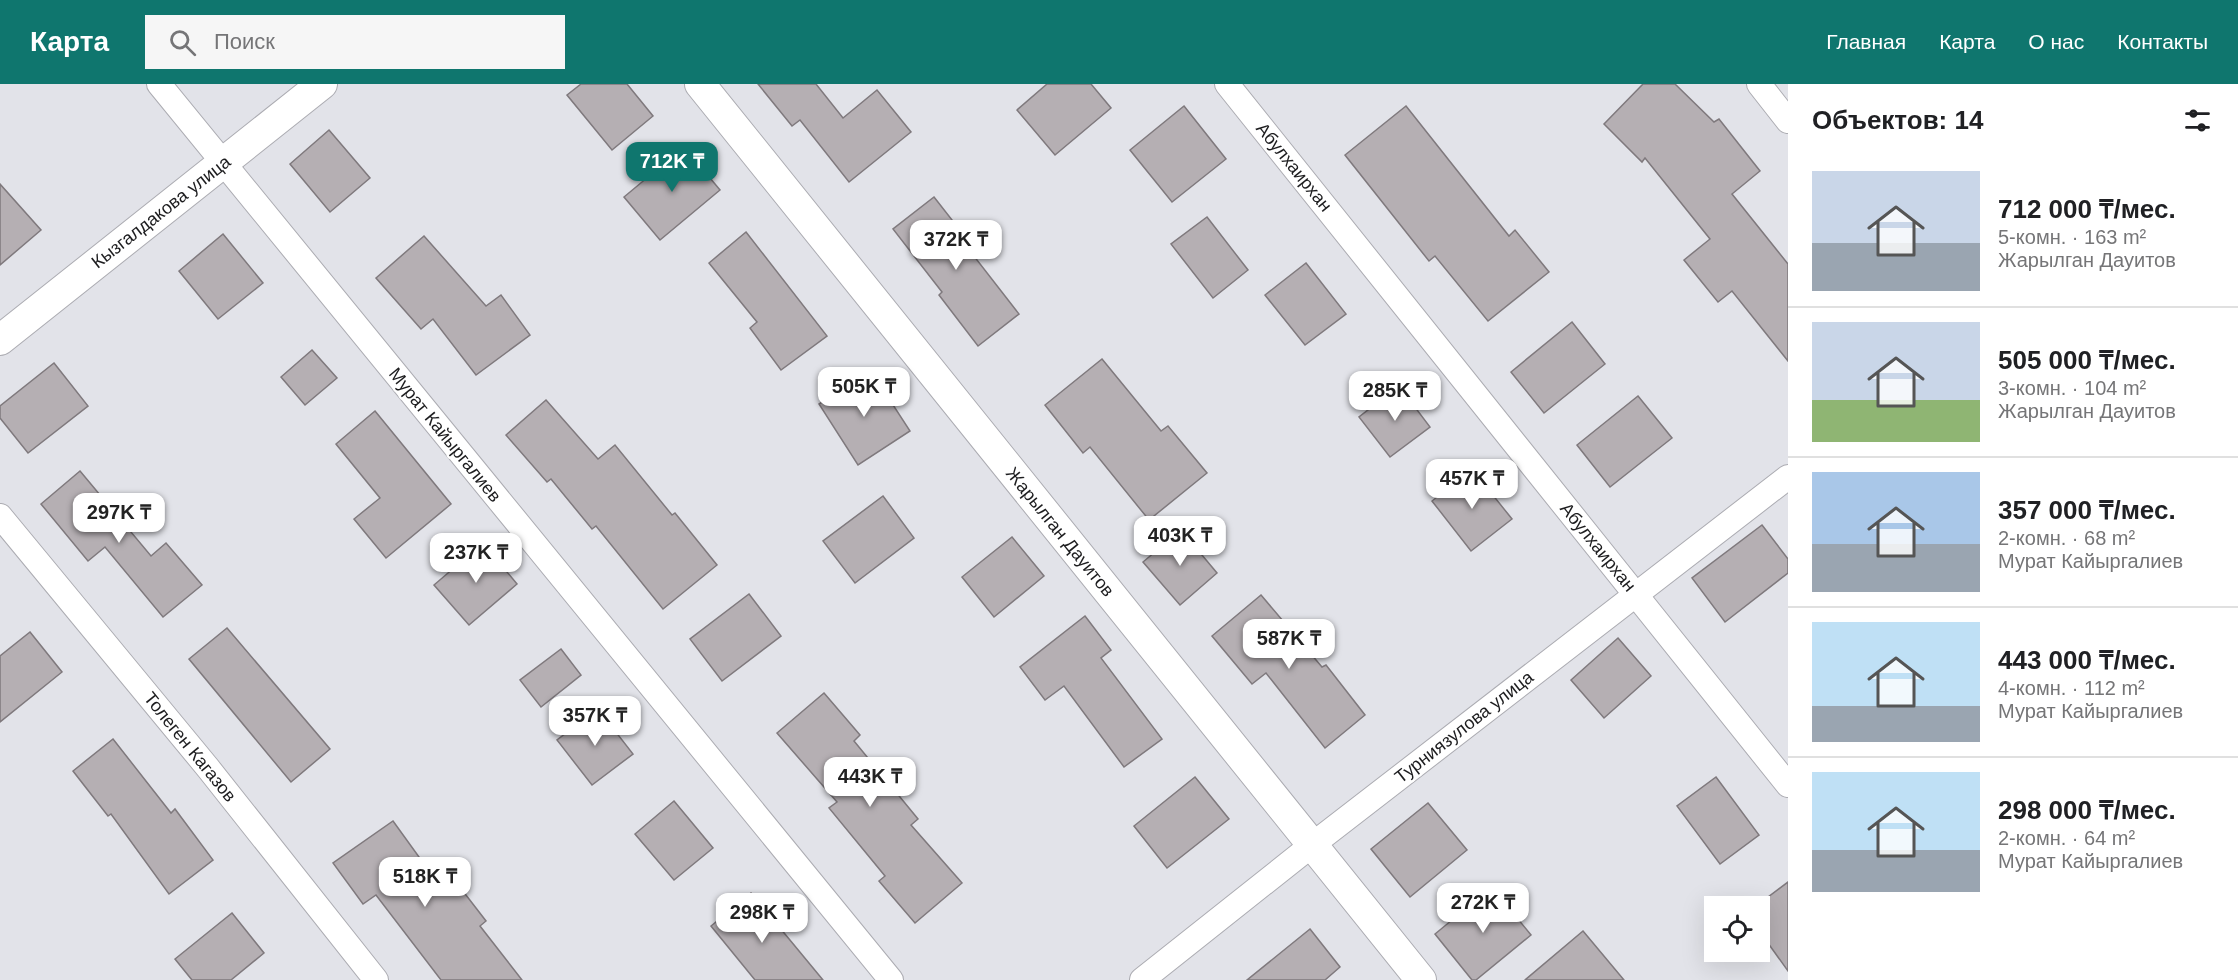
<!DOCTYPE html>
<html lang="ru">
<head>
<meta charset="utf-8">
<style>
	:root { --surface:#fff; --page:#f6f6f6; --text:#202124; --muted:#757577; --line:#e0e0e0; --accent:#0f766e }
	body { margin:0; font-family:Helvetica,sans-serif; background:var(--page); color:var(--text); height:100vh; display:flex; flex-direction:column; font-size:22px; white-space:nowrap }
	* { box-sizing:border-box; margin:0 }
	p { font-size:20px; color:var(--muted) }
	.icon { flex:none; width:33px; height:33px; fill:none; stroke:currentColor; stroke-width:2; stroke-linecap:round; stroke-linejoin:round }
	.map { position:relative; flex:1; overflow:hidden }
	.side { display:flex; flex-direction:column; background:var(--surface); width:450px }
	.side>* { flex:none }
	.controls { position:absolute; left:1704px; top:812px; display:grid; gap:12px }
	.controls a { display:grid; place-items:center; width:66px; height:66px; border-radius:0px; background:var(--surface); box-shadow:0 6px 24px #0002; font-size:30px }
	.price { position:absolute; translate:-50% -51px; padding:0 14px; border-radius:12px; background:#fff; color:#222; font-size:20px; line-height:39px; filter:drop-shadow(0 2px 3px #0008) }
	.price::after { content:''; position:absolute; left:50%; top:36px; width:18px; height:14px; margin-left:-9px; background:inherit; clip-path:polygon(0 0,100% 0,50% 100%) }
	.price.active { background:var(--accent); color:#fff }
	ul { padding:0; list-style:none }
	li { display:flex; align-items:center; gap:18px; height:150px; padding:0 24px }
	li+li { border-top:2px solid var(--line) }
	li span { display:grid; place-items:center; flex:none; width:168px; height:120px; border-radius:0px; color:#555 }
	li>.icon { margin-inline-start:auto }
	span .icon { width:72px; height:72px; fill:#fffc; stroke-width:1 }
	li b { font-size:26px }
	h2 { display:flex; justify-content:space-between; align-items:center; height:72px; padding:0 24px; font-size:26px }
	header { display:flex; align-items:center; gap:36px; box-sizing:border-box; height:84px; padding:0 30px; background:var(--accent); color:#fff }
	header strong { font-size:28px }
	nav { display:flex; gap:33px; margin-inline-start:auto; font-size:21px }
	.search { width:420px; height:54px; background:var(--page); display:flex; align-items:center; gap:15px; box-sizing:border-box; padding:0 21px; border-radius:0px; color:var(--muted); font-size:22px }
	main { display:flex; flex:1; min-height:0 }
	.map>svg:first-child { display:block }
</style>
</head>
<body>
<header>
<strong>Карта</strong>
<div class="search"><svg class="icon" aria-label="search" viewBox="0 0 24 24"><circle cx="10" cy="10" r="6"/><path d="M15 15l6 6"/></svg>Поиск</div>
<nav><a>Главная</a><a>Карта</a><a>О нас</a><a>Контакты</a></nav>
</header>
<main>
<div class="map">
<svg width="1788" height="896" viewBox="0 0 1788 896">
	<rect width="100%" height="100%" fill="#e2e3e9"/>
	<g fill="#b5afb3" stroke="#7f797d" stroke-width="1.5">
		<path d="M 581,0 L 627,0 L 653,32 L 612,66 L 567,11 Z"/>
		<path d="M 758,0 L 816,0 L 843,34 L 877,6 L 911,48 L 849,98 L 800,36 L 792,42 Z"/>
		<path d="M 1047,0 L 1091,0 L 1111,24 L 1055,71 L 1017,26 Z"/>
		<path d="M 1643,0 L 1675,0 L 1714,38 L 1719,35 L 1760,87 L 1732,110 L 1788,180 L 1788,277 L 1732,207 L 1718,218 L 1684,176 L 1710,155 L 1645,74 L 1642,78 L 1604,40 Z"/>
		<path d="M 1184,22 L 1226,75 L 1172,118 L 1130,66 Z"/>
		<path d="M 1406,22 L 1509,152 L 1515,146 L 1549,188 L 1488,237 L 1435,172 L 1429,177 L 1345,71 Z"/>
		<path d="M 329,46 L 370,94 L 330,128 L 290,80 Z"/>
		<path d="M 684,63 L 720,106 L 660,156 L 624,113 Z"/>
		<path d="M 0,100 L 41,146 L 0,181 Z"/>
		<path d="M 934,113 L 974,164 L 970,167 L 1019,230 L 978,262 L 939,211 L 942,208 L 893,145 Z"/>
		<path d="M 1207,133 L 1248,186 L 1213,214 L 1171,160 Z"/>
		<path d="M 746,148 L 827,252 L 781,286 L 750,244 L 757,238 L 709,179 Z"/>
		<path d="M 223,150 L 263,199 L 218,235 L 179,187 Z"/>
		<path d="M 424,152 L 486,222 L 501,211 L 530,251 L 476,291 L 433,235 L 421,245 L 376,194 Z"/>
		<path d="M 1306,179 L 1346,230 L 1305,261 L 1265,211 Z"/>
		<path d="M 1572,238 L 1605,280 L 1544,329 L 1511,288 Z"/>
		<path d="M 312,266 L 337,294 L 305,321 L 281,293 Z"/>
		<path d="M 1102,275 L 1161,347 L 1168,342 L 1207,389 L 1149,436 L 1090,363 L 1083,369 L 1045,321 Z"/>
		<path d="M 54,279 L 88,322 L 28,369 L 0,334 L 0,322 Z"/>
		<path d="M 871,287 L 910,347 L 858,381 L 819,320 Z"/>
		<path d="M 1399,302 L 1430,343 L 1390,373 L 1359,333 Z"/>
		<path d="M 1638,312 L 1672,354 L 1610,403 L 1577,361 Z"/>
		<path d="M 546,316 L 598,375 L 615,361 L 672,431 L 675,429 L 717,481 L 663,525 L 596,442 L 592,445 L 551,395 L 547,398 L 506,351 Z"/>
		<path d="M 375,327 L 451,420 L 386,474 L 354,435 L 380,414 L 336,360 Z"/>
		<path d="M 1472,385 L 1512,435 L 1471,467 L 1432,417 Z"/>
		<path d="M 80,387 L 151,472 L 166,459 L 202,501 L 163,533 L 105,463 L 88,477 L 41,420 Z"/>
		<path d="M 883,412 L 914,454 L 855,499 L 823,457 Z"/>
		<path d="M 1762,441 L 1788,475 L 1788,489 L 1725,538 L 1692,494 Z"/>
		<path d="M 1181,446 L 1217,489 L 1180,521 L 1143,478 Z"/>
		<path d="M 1012,453 L 1044,492 L 994,533 L 962,493 Z"/>
		<path d="M 483,459 L 517,500 L 469,541 L 434,501 Z"/>
		<path d="M 749,510 L 781,552 L 722,597 L 690,555 Z"/>
		<path d="M 1261,511 L 1322,583 L 1326,581 L 1365,631 L 1325,664 L 1266,589 L 1252,600 L 1212,552 Z"/>
		<path d="M 1085,532 L 1111,566 L 1101,574 L 1162,655 L 1124,683 L 1064,602 L 1045,616 L 1020,583 Z"/>
		<path d="M 227,544 L 330,665 L 291,698 L 189,575 Z"/>
		<path d="M 30,548 L 62,588 L 0,638 L 0,572 Z"/>
		<path d="M 1618,554 L 1651,592 L 1604,634 L 1571,596 Z"/>
		<path d="M 561,565 L 581,591 L 541,623 L 520,596 Z"/>
		<path d="M 824,609 L 860,651 L 854,657 L 918,735 L 911,741 L 962,799 L 915,839 L 879,797 L 885,792 L 829,724 L 837,718 L 777,649 Z"/>
		<path d="M 598,625 L 633,670 L 592,701 L 557,656 Z"/>
		<path d="M 113,655 L 171,729 L 175,725 L 213,776 L 169,810 L 111,730 L 108,732 L 73,687 Z"/>
		<path d="M 1195,693 L 1229,735 L 1167,784 L 1134,742 Z"/>
		<path d="M 1716,693 L 1759,751 L 1720,780 L 1677,722 Z"/>
		<path d="M 674,717 L 713,764 L 674,796 L 635,750 Z"/>
		<path d="M 1428,719 L 1467,766 L 1410,813 L 1371,765 Z"/>
		<path d="M 393,737 L 437,798 L 449,789 L 486,837 L 480,842 L 522,896 L 441,896 L 376,811 L 363,820 L 333,779 Z"/>
		<path d="M 1788,798 L 1788,887 L 1760,848 L 1760,819 Z"/>
		<path d="M 1492,803 L 1531,851 L 1476,896 L 1472,896 L 1435,850 Z"/>
		<path d="M 751,809 L 823,896 L 755,896 L 711,842 Z"/>
		<path d="M 232,829 L 264,869 L 231,896 L 192,896 L 175,875 Z"/>
		<path d="M 1310,845 L 1340,883 L 1325,896 L 1247,896 Z"/>
		<path d="M 1583,847 L 1624,896 L 1525,896 Z"/>
	</g>
	<g fill="none" stroke-linecap="round" stroke-linejoin="round">
		<g stroke="#acacb2" stroke-width="26">
			<g id="minor">
				<path d="M 159,0 L 891,896"/>
				<path d="M 1227,0 L 1788,701"/>
				<path d="M 1759,0 L 1788,37"/>
				<path d="M 0,432 L 208,684 L 376,896"/>
				<path d="M 1142,896 L 1312,761 L 1788,393"/>
			</g>
		</g>
		<g stroke="#acacb2" stroke-width="32">
			<g id="tertiary">
				<path d="M 700,0 L 1421,896"/>
				<path d="M 0,256 L 322,0"/>
			</g>
		</g>
		<use href="#minor" stroke="#fff" stroke-width="24"/>
		<use href="#tertiary" stroke="#fff" stroke-width="30"/>
	</g>
	<g text-anchor="middle" dominant-baseline="central" stroke-width="4.5" stroke-linejoin="round" paint-order="stroke">
		<g font-size="18" fill="#1d1d1f" stroke="#fff">
			<text transform="translate(1294 83) rotate(51)">Абулхаирхан</text>
			<text transform="translate(161 128) rotate(-38)">Кызгалдакова улица</text>
			<text transform="translate(445 351) rotate(51)">Мурат Кайыргалиев</text>
			<text transform="translate(1060 448) rotate(51)">Жарылган Дауитов</text>
			<text transform="translate(1598 463) rotate(51)">Абулхаирхан</text>
			<text transform="translate(1464 643) rotate(-38)">Турниязулова улица</text>
			<text transform="translate(190 663) rotate(51)">Толеген Кагазов</text>
		</g>
	</g>
</svg>
<div class="controls">
<a><svg class="icon" aria-label="locate" viewBox="0 0 24 24"><circle cx="12" cy="12" r="6"/><path d="M12 2v4M12 18v4M2 12h4M18 12h4"/></svg></a>
</div>
<b class="price active" style="left:672px;top:109px">712K ₸</b>
<b class="price" style="left:956px;top:187px">372K ₸</b>
<b class="price" style="left:864px;top:334px">505K ₸</b>
<b class="price" style="left:1395px;top:338px">285K ₸</b>
<b class="price" style="left:1472px;top:426px">457K ₸</b>
<b class="price" style="left:119px;top:460px">297K ₸</b>
<b class="price" style="left:1180px;top:483px">403K ₸</b>
<b class="price" style="left:476px;top:500px">237K ₸</b>
<b class="price" style="left:1289px;top:586px">587K ₸</b>
<b class="price" style="left:595px;top:663px">357K ₸</b>
<b class="price" style="left:870px;top:724px">443K ₸</b>
<b class="price" style="left:425px;top:824px">518K ₸</b>
<b class="price" style="left:1483px;top:850px">272K ₸</b>
<b class="price" style="left:762px;top:860px">298K ₸</b>
</div>
<section class="side">
<h2>Объектов: 14<svg class="icon" aria-label="filters" viewBox="0 0 24 24"><path d="M4 7h16M4 17h16"/><circle cx="9" cy="7" r="2"/><circle cx="15" cy="17" r="2"/></svg></h2>
<ul>
<li><span style="background:linear-gradient(#c9d6e8 60%,#9aa5b1 0)"><svg class="icon" aria-label="home" viewBox="0 0 24 24"><path d="M3 11l9-7 9 7M6 9v11h12V9"/></svg></span><div><b>712 000 ₸/мес.</b><p>5-комн. · 163 m²</p><p>Жарылган Дауитов</p></div></li>
<li><span style="background:linear-gradient(#c9d6e8 65%,#8fb573 0)"><svg class="icon" aria-label="home" viewBox="0 0 24 24"><path d="M3 11l9-7 9 7M6 9v11h12V9"/></svg></span><div><b>505 000 ₸/мес.</b><p>3-комн. · 104 m²</p><p>Жарылган Дауитов</p></div></li>
<li><span style="background:linear-gradient(#a9c7e8 60%,#9aa5b1 0)"><svg class="icon" aria-label="home" viewBox="0 0 24 24"><path d="M3 11l9-7 9 7M6 9v11h12V9"/></svg></span><div><b>357 000 ₸/мес.</b><p>2-комн. · 68 m²</p><p>Мурат Кайыргалиев</p></div></li>
<li><span style="background:linear-gradient(#bfe0f5 70%,#9aa5b1 0)"><svg class="icon" aria-label="home" viewBox="0 0 24 24"><path d="M3 11l9-7 9 7M6 9v11h12V9"/></svg></span><div><b>443 000 ₸/мес.</b><p>4-комн. · 112 m²</p><p>Мурат Кайыргалиев</p></div></li>
<li><span style="background:linear-gradient(#bfe0f5 65%,#9aa5b1 0)"><svg class="icon" aria-label="home" viewBox="0 0 24 24"><path d="M3 11l9-7 9 7M6 9v11h12V9"/></svg></span><div><b>298 000 ₸/мес.</b><p>2-комн. · 64 m²</p><p>Мурат Кайыргалиев</p></div></li>
</ul>
</section>
</main>
</body>
</html>
